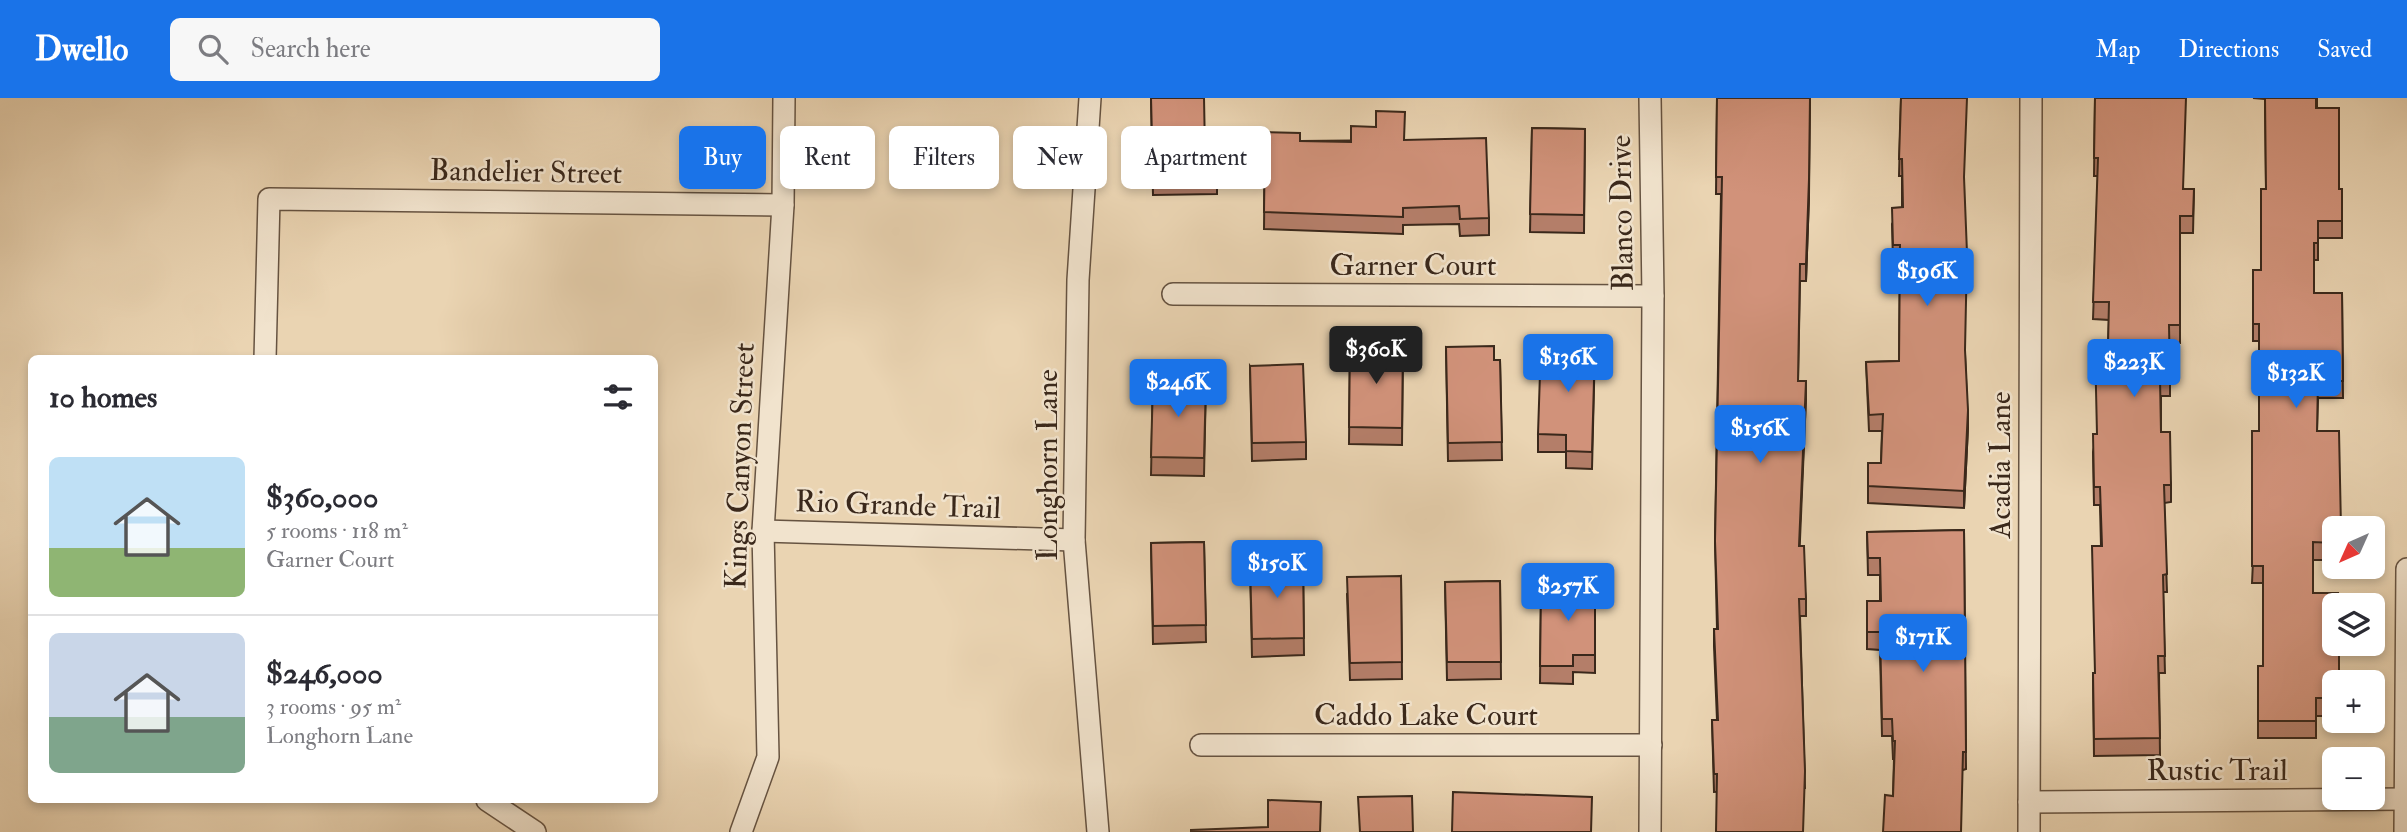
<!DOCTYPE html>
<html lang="en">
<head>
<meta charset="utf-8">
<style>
	:root { --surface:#fff; --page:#f7f7f7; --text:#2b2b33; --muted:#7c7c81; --line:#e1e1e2; --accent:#1a73e8 }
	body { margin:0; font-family:"IM FELL Double Pica",serif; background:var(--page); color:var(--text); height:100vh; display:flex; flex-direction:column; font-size:26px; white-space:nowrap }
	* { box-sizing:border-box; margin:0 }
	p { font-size:23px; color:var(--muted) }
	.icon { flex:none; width:38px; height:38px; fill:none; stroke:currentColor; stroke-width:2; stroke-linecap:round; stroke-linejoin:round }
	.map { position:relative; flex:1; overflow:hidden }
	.panel { position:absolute; left:28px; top:257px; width:630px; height:448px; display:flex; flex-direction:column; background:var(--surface); border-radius:10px; box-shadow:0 4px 10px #0003 }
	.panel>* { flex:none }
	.hud { position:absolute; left:679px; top:28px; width:665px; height:63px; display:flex; gap:14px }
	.needle { width:46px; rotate:225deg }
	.fabs { position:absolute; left:2322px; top:418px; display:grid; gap:14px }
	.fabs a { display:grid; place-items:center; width:63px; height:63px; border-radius:10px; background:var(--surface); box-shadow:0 4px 10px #0003; font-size:35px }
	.price { position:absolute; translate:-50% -60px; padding:0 16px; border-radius:7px; background:var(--accent); color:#fff; font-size:23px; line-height:46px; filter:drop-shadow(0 2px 4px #0008) }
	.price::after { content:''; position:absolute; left:50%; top:42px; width:21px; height:16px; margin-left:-10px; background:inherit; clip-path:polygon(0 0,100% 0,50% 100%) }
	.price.selected { background:#222; color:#fff }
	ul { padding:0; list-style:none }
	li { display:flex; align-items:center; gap:21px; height:175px; padding:0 21px }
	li+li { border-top:2px solid var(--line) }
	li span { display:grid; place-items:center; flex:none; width:196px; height:140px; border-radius:10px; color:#555 }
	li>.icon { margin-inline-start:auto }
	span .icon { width:84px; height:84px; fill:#fffc; stroke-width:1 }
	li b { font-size:30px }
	h2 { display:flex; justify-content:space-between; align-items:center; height:84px; padding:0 21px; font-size:30px }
	.chip { padding:0 24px; border-radius:10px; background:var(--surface); box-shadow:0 4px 10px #0003; font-size:24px; line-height:63px }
	.chip.selected { background:var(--accent); color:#fff }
	header { display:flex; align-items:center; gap:42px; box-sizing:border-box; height:98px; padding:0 35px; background:var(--accent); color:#fff }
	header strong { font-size:33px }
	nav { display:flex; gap:38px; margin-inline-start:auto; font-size:24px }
	.search { width:490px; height:63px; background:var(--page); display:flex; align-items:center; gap:18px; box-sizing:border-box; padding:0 24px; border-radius:10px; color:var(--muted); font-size:26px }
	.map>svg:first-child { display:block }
</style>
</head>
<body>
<header>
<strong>Dwello</strong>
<div class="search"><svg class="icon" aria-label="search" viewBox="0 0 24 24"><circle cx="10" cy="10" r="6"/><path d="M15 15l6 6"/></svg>Search here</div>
<nav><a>Map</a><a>Directions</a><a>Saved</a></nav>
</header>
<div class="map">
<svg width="2407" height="734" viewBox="0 0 2407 734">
	<rect width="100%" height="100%" fill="#ead4b2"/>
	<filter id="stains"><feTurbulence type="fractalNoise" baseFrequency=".00286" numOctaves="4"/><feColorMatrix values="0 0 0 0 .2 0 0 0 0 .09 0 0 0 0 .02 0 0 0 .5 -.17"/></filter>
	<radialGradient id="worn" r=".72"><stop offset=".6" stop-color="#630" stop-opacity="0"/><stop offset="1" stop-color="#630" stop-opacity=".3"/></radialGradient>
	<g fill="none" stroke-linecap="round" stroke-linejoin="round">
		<g stroke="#665341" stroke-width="24">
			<g id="minor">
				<path d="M 1090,0 L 1078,182 L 1074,442 L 1098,734"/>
				<path d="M 1173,196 L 1653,198"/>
				<path d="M 265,261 L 269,101 L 783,107"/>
				<path d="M 763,433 L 1074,442"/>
				<path d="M 1201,647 L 1651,647"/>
				<path d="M 487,702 L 535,734"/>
				<path d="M 2029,704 L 2405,701"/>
				<path d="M 741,734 L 768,659 L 763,433 L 783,107 L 784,0"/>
				<path d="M 1650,734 L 1653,198 L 1650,0"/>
				<path d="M 2029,734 L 2031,0"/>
				<path d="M 2405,734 L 2407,471"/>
			</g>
		</g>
		<use href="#minor" stroke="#f1e3cd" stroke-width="21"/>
	</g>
	<g fill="#b47e69" stroke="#3a281b" stroke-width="2">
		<path d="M 1151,0 L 1205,52 L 1217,79 L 1217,96 L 1153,97 Z"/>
		<path d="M 1717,0 L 1810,0 L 1809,98 L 1806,183 L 1800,183 L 1798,283 L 1806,300 L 1799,448 L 1806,501 L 1806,518 L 1800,518 L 1805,690 L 1714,694 L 1712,622 L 1717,622 L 1714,548 L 1714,531 L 1717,531 L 1715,443 L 1721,96 L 1716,96 Z"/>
		<path d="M 1901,0 L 1964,86 L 1965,256 L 1968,329 L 1964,410 L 1868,405 L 1868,365 L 1881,365 L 1882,333 L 1869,333 L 1866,264 L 1899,263 L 1900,163 L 1893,163 L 1892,126 L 1902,109 L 1902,78 L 1899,78 Z"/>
		<path d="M 2095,0 L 2184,91 L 2194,91 L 2193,135 L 2180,135 L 2180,245 L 2170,244 L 2170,298 L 2161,298 L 2161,334 L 2171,387 L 2171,404 L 2164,405 L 2167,494 L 2163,494 L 2165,575 L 2159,575 L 2160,657 L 2094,658 L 2093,575 L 2095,575 L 2101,448 L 2100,407 L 2094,407 L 2093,354 L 2097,336 L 2108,247 L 2109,222 L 2093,221 L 2098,78 L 2094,78 Z"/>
		<path d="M 2253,0 L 2317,0 L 2317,10 L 2339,91 L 2342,91 L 2342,140 L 2318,140 L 2318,162 L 2314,162 L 2314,195 L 2342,195 L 2343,300 L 2318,300 L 2317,333 L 2334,430 L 2334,462 L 2313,462 L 2313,495 L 2334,584 L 2334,618 L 2316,618 L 2316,640 L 2258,640 L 2258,568 L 2263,568 L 2263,485 L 2252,485 L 2259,333 L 2259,243 L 2253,243 L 2253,172 L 2261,172 L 2266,91 L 2265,1 Z"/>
		<path d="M 1532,30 L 1585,31 L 1584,135 L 1530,134 Z"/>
		<path d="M 1265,34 L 1300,43 L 1404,42 L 1489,120 L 1489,137 L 1460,138 L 1459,126 L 1403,127 L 1403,136 L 1264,131 Z"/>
		<path d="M 1350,246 L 1403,246 L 1402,347 L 1349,346 Z"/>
		<path d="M 1595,247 L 1592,371 L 1566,370 L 1566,354 L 1538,354 L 1538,336 Z"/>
		<path d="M 1446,249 L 1494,262 L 1500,262 L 1502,362 L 1448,363 Z"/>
		<path d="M 1250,268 L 1306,344 L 1306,361 L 1252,363 Z"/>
		<path d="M 1153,282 L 1206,283 L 1204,378 L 1151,377 Z"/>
		<path d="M 1964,432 L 1966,671 L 1963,672 L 1893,698 L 1894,661 L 1893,661 L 1892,638 L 1882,638 L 1880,552 L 1867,551 L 1867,503 L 1880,503 L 1880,477 L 1868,477 L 1867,434 Z"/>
		<path d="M 1204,444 L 1206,544 L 1153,546 L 1151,445 Z"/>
		<path d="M 1303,464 L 1304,557 L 1252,559 L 1250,465 Z"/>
		<path d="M 1401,478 L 1402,581 L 1350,582 L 1347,496 Z"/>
		<path d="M 1500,483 L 1501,581 L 1447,582 L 1445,484 Z"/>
		<path d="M 1595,483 L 1595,575 L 1573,574 L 1573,586 L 1540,585 L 1541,494 L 1559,495 Z"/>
	</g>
	<g fill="#926655" stroke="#3a281b" stroke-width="2">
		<path d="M 1809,81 L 1809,98 L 1806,183 L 1806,166 Z"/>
		<path d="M 1806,283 L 1806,300 L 1799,465 L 1799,448 Z"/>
		<path d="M 1968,312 L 1968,329 L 1964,410 L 1964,393 Z"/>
	</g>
	<g fill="#d1927a" stroke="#3a281b" stroke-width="2">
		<path d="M 1151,0 L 1204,0 L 1205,52 L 1217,52 L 1217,79 L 1153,80 Z"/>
		<path d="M 1717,0 L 1810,0 L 1809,81 L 1806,166 L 1800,166 L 1798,283 L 1806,283 L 1799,448 L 1804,448 L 1806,501 L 1799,501 L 1805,673 L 1803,734 L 1716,734 L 1717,676 L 1714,676 L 1712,622 L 1718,622 L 1714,531 L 1718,531 L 1715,443 L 1722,79 L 1716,79 Z"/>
		<path d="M 1901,0 L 1967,0 L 1964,79 L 1967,155 L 1965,252 L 1968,312 L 1964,393 L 1868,388 L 1868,365 L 1881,365 L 1883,316 L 1869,317 L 1866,264 L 1899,263 L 1900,147 L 1893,147 L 1892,110 L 1903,109 L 1902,61 L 1899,61 Z"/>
		<path d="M 2095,0 L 2186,0 L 2183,91 L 2194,91 L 2193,118 L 2180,118 L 2180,227 L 2169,227 L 2170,280 L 2160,281 L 2161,334 L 2170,334 L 2171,387 L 2164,387 L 2167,476 L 2163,477 L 2165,558 L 2158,558 L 2160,640 L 2094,641 L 2093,575 L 2095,575 L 2092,448 L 2102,448 L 2100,389 L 2094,389 L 2093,336 L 2097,336 L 2095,247 L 2108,247 L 2109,204 L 2093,204 L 2098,60 L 2094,60 Z"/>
		<path d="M 2265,0 L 2316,0 L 2316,10 L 2339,10 L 2339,91 L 2342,91 L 2342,123 L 2318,123 L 2318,145 L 2314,145 L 2314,195 L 2342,195 L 2343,283 L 2318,283 L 2317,333 L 2339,333 L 2341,430 L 2334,430 L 2334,445 L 2313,444 L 2313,495 L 2338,495 L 2338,508 L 2334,508 L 2334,546 L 2339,546 L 2339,584 L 2334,584 L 2334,600 L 2316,600 L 2316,623 L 2258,623 L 2258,568 L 2263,568 L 2263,468 L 2252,468 L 2252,333 L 2259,333 L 2259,226 L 2253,226 L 2253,172 L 2261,172 L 2261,91 L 2266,91 Z"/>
		<path d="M 1376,13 L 1405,14 L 1404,42 L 1486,40 L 1489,120 L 1460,121 L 1459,108 L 1403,110 L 1403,119 L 1264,114 L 1265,34 L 1300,35 L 1300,43 L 1351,44 L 1351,28 L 1376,29 Z"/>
		<path d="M 1532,30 L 1585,31 L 1584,117 L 1530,116 Z"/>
		<path d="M 1541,245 L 1595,247 L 1592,354 L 1566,353 L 1566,337 L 1538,336 Z"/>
		<path d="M 1350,246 L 1403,246 L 1402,330 L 1349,329 Z"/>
		<path d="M 1494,248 L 1494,262 L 1500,262 L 1502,344 L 1448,345 L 1446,249 Z"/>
		<path d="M 1303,266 L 1306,344 L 1252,345 L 1250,268 Z"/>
		<path d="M 1153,282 L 1206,283 L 1204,360 L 1151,359 Z"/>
		<path d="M 1964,432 L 1966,654 L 1963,654 L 1961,734 L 1883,734 L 1885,697 L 1893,698 L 1895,643 L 1893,643 L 1892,621 L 1882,621 L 1880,534 L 1867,534 L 1867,503 L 1881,503 L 1880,460 L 1868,460 L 1867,434 Z"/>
		<path d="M 1204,444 L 1206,527 L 1153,528 L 1151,445 Z"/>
		<path d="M 1303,464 L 1304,540 L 1252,541 L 1250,465 Z"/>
		<path d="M 1401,478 L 1402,564 L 1350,565 L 1347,479 Z"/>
		<path d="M 1500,483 L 1501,564 L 1447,564 L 1445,484 Z"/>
		<path d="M 1559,483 L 1595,483 L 1595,557 L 1573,557 L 1573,568 L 1540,568 L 1541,494 L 1559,495 Z"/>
		<path d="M 1453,694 L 1592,699 L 1591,734 L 1452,734 Z"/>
		<path d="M 1412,698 L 1413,734 L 1360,734 L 1358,699 Z"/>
		<path d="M 1268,702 L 1321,704 L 1320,734 L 1191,734 L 1191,732 L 1268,729 Z"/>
	</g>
	<g text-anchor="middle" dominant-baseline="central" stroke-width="5" stroke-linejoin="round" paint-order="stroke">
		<g font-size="30" fill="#3a281b" stroke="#f1e3cd">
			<text transform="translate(526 74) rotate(1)">Bandelier Street</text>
			<text transform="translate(1622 115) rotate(-91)">Blanco Drive</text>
			<text x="1413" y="167">Garner Court</text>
			<text transform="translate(1047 367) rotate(-90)">Longhorn Lane</text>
			<text transform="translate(2000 367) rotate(-90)">Acadia Lane</text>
			<text transform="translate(740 368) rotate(-88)">Kings Canyon Street</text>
			<text transform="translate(898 407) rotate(2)">Rio Grande Trail</text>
			<text x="1426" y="617">Caddo Lake Court</text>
			<text x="2217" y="672">Rustic Trail</text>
		</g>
	</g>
	<rect width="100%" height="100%" filter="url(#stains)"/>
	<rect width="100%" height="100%" fill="url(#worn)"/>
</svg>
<div class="fabs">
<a><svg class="needle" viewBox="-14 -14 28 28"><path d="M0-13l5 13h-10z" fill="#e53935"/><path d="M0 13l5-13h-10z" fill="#7c7c81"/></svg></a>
<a><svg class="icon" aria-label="layers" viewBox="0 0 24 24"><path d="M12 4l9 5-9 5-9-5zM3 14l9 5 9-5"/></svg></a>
<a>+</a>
<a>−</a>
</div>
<b class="price" style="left:1927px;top:210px">$196K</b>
<b class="price selected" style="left:1376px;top:288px">$360K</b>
<b class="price" style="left:1568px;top:296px">$136K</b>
<b class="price" style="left:2134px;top:301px">$223K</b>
<b class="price" style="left:2296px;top:312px">$132K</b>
<b class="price" style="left:1178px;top:321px">$246K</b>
<b class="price" style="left:1760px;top:367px">$156K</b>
<b class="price" style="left:1277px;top:502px">$150K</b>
<b class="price" style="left:1568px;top:525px">$257K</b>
<b class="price" style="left:1923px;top:576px">$171K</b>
<div class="hud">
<a class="chip selected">Buy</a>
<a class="chip">Rent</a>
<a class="chip">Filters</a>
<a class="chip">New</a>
<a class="chip">Apartment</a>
</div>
<section class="panel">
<h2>10 homes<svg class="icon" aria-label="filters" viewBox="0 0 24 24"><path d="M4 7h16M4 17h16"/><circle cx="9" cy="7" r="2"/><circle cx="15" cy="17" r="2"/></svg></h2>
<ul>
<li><span style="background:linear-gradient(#bfe0f5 65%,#8fb573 0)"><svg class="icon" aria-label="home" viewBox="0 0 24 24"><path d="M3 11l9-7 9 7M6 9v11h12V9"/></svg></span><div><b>$360,000</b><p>5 rooms · 118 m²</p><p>Garner Court</p></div></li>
<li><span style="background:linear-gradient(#c9d6e8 60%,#7fa58c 0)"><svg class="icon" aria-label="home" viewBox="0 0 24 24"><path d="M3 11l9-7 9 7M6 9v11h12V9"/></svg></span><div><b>$246,000</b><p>3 rooms · 95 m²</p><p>Longhorn Lane</p></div></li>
</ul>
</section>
</div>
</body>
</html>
